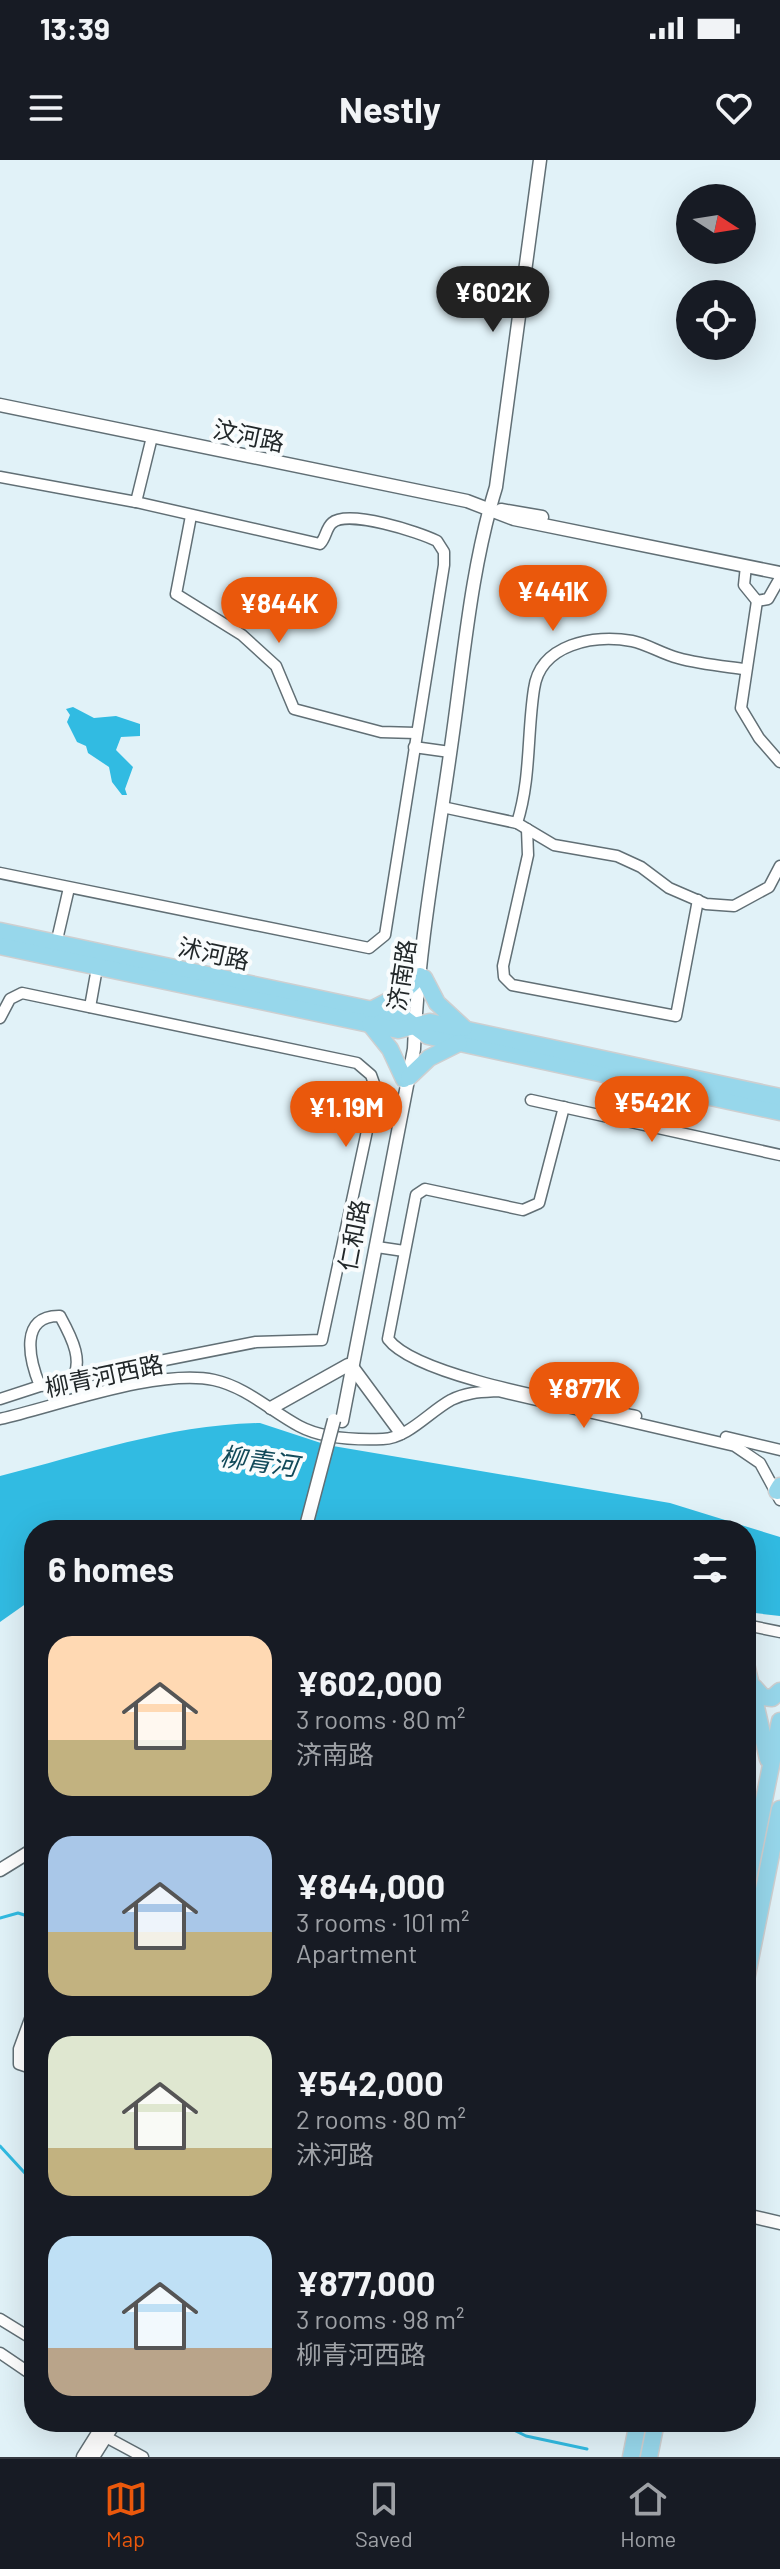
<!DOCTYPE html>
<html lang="en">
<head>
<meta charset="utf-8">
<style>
	:root { --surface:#171b24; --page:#20242c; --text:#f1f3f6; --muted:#9ea1a6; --line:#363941; --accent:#ea580c }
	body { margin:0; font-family:Barlow,"Noto Sans SC",sans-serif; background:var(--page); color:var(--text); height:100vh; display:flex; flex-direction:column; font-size:30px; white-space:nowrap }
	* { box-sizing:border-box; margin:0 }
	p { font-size:26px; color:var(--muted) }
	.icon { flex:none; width:44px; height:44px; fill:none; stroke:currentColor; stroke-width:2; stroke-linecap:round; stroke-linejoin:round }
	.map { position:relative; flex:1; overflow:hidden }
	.drawer { position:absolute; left:24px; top:1360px; width:732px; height:912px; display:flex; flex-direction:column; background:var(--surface); border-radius:32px; box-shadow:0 8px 32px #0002 }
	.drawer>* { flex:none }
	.needle { width:52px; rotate:102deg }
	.fabs { position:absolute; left:676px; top:24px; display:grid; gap:16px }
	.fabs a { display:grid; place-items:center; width:80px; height:80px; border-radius:50%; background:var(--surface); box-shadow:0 8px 32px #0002; font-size:40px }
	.price { position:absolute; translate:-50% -68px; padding:0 18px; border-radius:28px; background:var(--accent); color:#fff; font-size:26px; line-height:52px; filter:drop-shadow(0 2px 4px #0008) }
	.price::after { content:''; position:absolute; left:50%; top:48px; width:24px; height:18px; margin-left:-12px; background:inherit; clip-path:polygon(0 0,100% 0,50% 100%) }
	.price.on { background:#222; color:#fff }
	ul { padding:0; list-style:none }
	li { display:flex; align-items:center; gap:24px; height:200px; padding:0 24px }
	li span { display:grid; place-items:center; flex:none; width:224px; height:160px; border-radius:24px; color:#555 }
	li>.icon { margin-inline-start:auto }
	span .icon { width:96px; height:96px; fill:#fffc; stroke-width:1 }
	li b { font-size:34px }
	h2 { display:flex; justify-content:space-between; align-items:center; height:96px; padding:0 24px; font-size:34px }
	.status { display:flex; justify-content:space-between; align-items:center; height:56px; padding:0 40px; background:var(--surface); direction:ltr }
	.status svg { height:22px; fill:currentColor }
	header { display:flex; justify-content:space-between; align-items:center; height:104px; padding:0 24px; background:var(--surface); font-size:36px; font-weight:700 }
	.tab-bar { display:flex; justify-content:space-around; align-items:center; height:112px; border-top:2px solid var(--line); background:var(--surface); font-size:22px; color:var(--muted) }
	.tab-bar a { display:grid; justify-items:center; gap:4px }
	.tab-bar .on { color:var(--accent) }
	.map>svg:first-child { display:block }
</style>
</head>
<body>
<div class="status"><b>13:39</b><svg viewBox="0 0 49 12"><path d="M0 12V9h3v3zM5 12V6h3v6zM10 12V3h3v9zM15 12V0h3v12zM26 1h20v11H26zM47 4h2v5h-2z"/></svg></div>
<header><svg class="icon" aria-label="menu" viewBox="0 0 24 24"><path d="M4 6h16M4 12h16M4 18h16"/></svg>Nestly<svg class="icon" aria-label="heart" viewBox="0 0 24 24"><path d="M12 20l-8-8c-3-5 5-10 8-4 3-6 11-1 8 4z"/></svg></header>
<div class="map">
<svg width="780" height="2297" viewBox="0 0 780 2297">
	<rect width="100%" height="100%" fill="#e1f2f8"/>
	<g fill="#31bbe2">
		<path d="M 73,547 L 94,558 L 116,556 L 140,564 L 140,576 L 121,577 L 116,590 L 133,607 L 125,629 L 127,635 L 122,635 L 112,622 L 109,607 L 88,593 L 86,586 L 77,582 L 67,562 L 70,555 L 66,549 Z"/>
		<path d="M 260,1263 L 327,1285 L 670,1343 L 780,1377 L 780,1456 L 746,1452 L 746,1370 L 298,1370 L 277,1365 L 34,1370 L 34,1438 L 0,1462 L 0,1316 C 88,1294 168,1265 260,1263 Z"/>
	</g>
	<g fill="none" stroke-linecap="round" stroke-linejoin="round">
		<g stroke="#31bbe2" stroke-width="3">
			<path d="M 0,1758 L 18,1753 L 34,1758"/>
			<path d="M 0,1986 L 34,2023"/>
			<path d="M 498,2262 L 526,2276 L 587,2289"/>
		</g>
		<g stroke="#616f75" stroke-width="13">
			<g id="minor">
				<path d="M 0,317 L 136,342 L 151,281"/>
				<path d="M 191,356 L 176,434 L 242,475 L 276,506 L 294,549 L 381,572 L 416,573"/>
				<path d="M 746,406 L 744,425 L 757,441 L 768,439 L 780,418"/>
				<path d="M 757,441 L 741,548 L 759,578 L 780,602"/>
				<path d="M 414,587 L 450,592"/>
				<path d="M 447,648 L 517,663 L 554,685 L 617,696 L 641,707 L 669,728 L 706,744 L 734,746 L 769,727 L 780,706"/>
				<path d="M 517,663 C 531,619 527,574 534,529 C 540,484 594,474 632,481 C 647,484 662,494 678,498 C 699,504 722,506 744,509"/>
				<path d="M 527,669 L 528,695 L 503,806 L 504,817 L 512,825 L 676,856 L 698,740"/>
				<path d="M 0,713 L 369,788 L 385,775 L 444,405 L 444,392 L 437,381 C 419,372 348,349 332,363 C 326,368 326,378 320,384 L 136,342"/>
				<path d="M 56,784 L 69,728"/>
				<path d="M 90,847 L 97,808"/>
				<path d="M 0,858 L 10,839 L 22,833 L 357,903 L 371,915 L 376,929 L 322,1180 L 256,1182 L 74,1218"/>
				<path d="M 531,940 L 780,995"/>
				<path d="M 564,947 L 539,1043 L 523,1050 L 425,1029 L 416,1035 L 388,1179 C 417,1218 582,1244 636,1256"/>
				<path d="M 377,1087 L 404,1091"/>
				<path d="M 0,1239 L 40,1226 L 68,1224 C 87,1205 71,1176 60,1156 C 19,1155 29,1199 40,1226"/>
				<path d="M 0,1259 C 57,1246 159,1208 214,1220 C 246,1227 271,1251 299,1266 C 323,1279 356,1280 383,1279 C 408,1278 429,1252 451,1240 C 467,1232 481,1232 498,1231 L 735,1286 L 760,1303 L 780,1340"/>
				<path d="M 726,1277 L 780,1290"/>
				<path d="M 746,1465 L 780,1472"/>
				<path d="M 34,1848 L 19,1889 L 19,1904 L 34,1909"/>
				<path d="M 0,2159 L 34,2180"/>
				<path d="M 0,2193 L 34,2216"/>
				<path d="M 106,2277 L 143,2297"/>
			</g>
		</g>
		<g stroke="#616f75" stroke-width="15">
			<g id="tertiary">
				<path d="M 0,245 L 467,341 L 514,359 L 780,413"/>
				<path d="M 501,350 L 542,357"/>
				<path d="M 353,1208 L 401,1273"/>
				<path d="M 271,1248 L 348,1205"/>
				<path d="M 342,1261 L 414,889 C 418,786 438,682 452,580 C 464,496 471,408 496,327 L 540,0"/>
				<path d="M 0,1710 L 34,1689"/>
				<path d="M 746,2055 L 780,2063"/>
				<path d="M 83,2297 L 105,2262"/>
				<path d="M 93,2297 L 115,2262"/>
			</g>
		</g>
		<g stroke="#cecfd0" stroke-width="19">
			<g id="primary">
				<path d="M 0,771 L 401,856 L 428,876 L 780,952"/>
				<path d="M 0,786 L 398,870 L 430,862 L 780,937"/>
				<path d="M 424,818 L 437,843 L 464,868"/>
				<path d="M 371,850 L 400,835 L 420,816"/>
				<path d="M 370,864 L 390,889 L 404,919"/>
				<path d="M 409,917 L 429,898 L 459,883"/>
				<path d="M 777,1331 L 780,1326"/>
				<path d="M 746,1504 L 768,1599"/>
				<path d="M 754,1527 L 763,1537 L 772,1538 L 780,1531"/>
				<path d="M 746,1729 L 780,1561"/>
				<path d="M 746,1820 L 780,1649"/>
				<path d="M 631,2297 L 638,2262"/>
				<path d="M 649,2297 L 656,2262"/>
			</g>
		</g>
		<use href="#minor" stroke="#fff" stroke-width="10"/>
		<use href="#tertiary" stroke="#fff" stroke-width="12"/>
		<use href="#primary" stroke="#97d7eb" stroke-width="16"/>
		<g stroke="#616f75" stroke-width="15" stroke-linecap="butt">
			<path id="tertiary-bridge" d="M 305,1370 L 334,1260"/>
		</g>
		<use href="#tertiary-bridge" stroke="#fff" stroke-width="12"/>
	</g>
	<g text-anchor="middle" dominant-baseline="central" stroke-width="8" stroke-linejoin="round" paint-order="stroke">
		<g font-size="24" fill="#212729" stroke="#f9fcfd">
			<text transform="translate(249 275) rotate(12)">汶河路</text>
			<text transform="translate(214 793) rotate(12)">沭河路</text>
			<text transform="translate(401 815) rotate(-81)">济南路</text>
			<text transform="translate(353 1075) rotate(-79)">仁和路</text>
			<text transform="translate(104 1215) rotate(-12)">柳青河西路</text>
		</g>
		<g font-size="26" font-style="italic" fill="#114959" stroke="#f9fcfd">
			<text transform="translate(259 1300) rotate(8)">柳青河</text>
		</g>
	</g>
</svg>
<div class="fabs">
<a><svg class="needle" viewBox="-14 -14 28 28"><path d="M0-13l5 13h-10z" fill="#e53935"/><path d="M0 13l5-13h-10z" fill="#9ea1a6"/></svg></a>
<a><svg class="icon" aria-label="locate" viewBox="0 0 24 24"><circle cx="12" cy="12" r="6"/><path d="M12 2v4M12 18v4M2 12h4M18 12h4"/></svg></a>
</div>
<b class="price on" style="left:493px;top:174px">¥602K</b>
<b class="price" style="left:553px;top:473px">¥441K</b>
<b class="price" style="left:279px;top:485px">¥844K</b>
<b class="price" style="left:652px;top:984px">¥542K</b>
<b class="price" style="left:346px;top:989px">¥1.19M</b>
<b class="price" style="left:584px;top:1270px">¥877K</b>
<section class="drawer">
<h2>6 homes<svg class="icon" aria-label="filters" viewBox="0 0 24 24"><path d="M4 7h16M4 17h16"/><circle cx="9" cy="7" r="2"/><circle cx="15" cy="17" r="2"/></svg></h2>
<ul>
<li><span style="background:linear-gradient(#ffd9b3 65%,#c2b280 0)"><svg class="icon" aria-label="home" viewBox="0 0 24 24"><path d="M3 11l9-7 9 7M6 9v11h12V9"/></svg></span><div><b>¥602,000</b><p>3 rooms · 80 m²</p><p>济南路</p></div></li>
<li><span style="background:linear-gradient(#a9c7e8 60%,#c2b280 0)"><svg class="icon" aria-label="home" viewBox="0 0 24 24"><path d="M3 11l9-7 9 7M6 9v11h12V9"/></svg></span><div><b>¥844,000</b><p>3 rooms · 101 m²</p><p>Apartment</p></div></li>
<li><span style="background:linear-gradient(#dfe7d0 70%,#c2b280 0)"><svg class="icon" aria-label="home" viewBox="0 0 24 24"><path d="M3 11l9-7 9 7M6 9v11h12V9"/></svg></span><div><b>¥542,000</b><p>2 rooms · 80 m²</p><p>沭河路</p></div></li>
<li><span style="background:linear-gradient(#bfe0f5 70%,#b9a48a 0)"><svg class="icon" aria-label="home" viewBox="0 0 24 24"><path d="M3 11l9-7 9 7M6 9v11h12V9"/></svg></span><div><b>¥877,000</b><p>3 rooms · 98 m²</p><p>柳青河西路</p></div></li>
</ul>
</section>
</div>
<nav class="tab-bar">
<a class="on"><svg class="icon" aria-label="map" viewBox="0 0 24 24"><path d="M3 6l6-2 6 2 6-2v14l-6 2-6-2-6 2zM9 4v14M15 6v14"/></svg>Map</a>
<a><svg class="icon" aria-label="saved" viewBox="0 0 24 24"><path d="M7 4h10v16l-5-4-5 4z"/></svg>Saved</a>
<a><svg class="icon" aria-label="home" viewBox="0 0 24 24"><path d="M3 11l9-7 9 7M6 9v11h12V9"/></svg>Home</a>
</nav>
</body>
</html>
